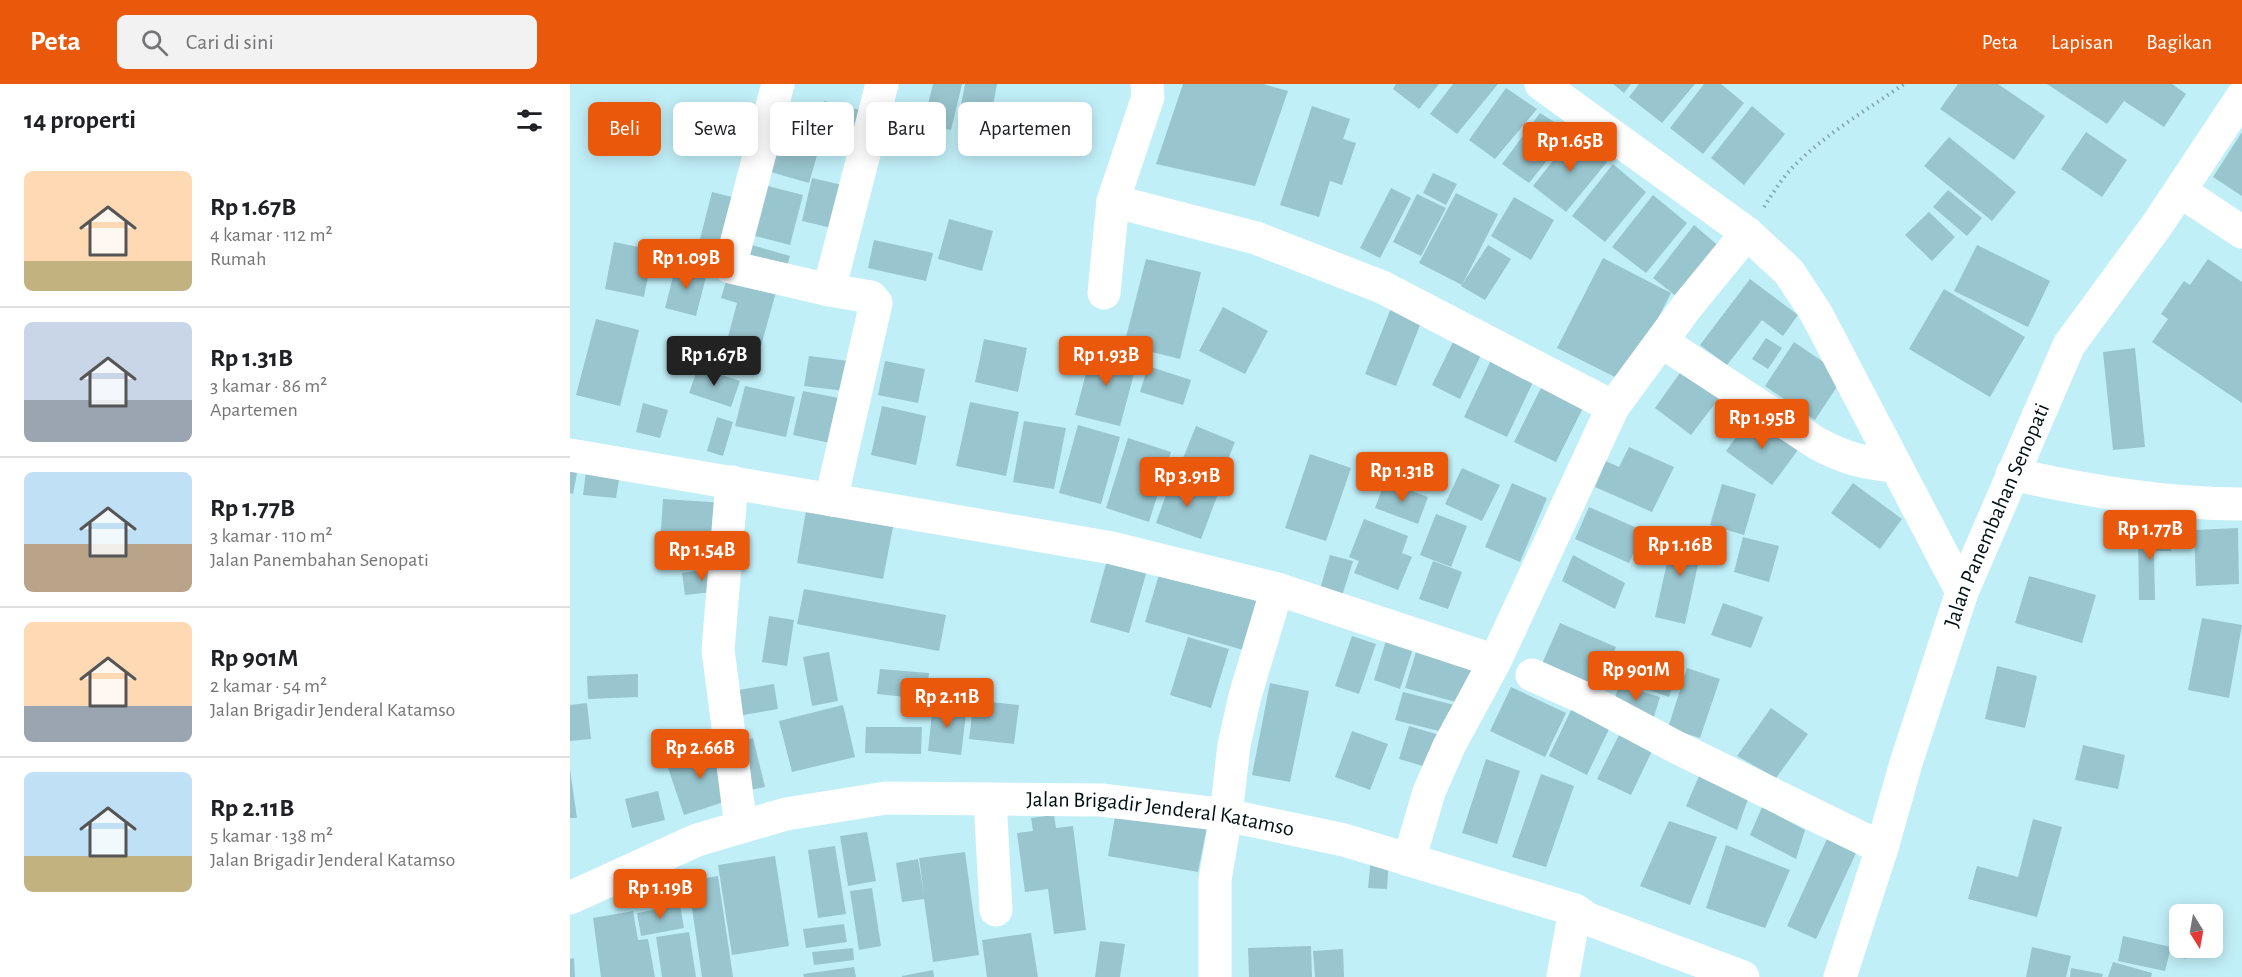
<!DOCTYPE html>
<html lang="id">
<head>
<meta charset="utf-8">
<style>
	:root { --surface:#fff; --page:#f2f2f2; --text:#202124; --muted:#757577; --line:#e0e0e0; --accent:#ea580c }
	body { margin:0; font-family:"Alegreya Sans",sans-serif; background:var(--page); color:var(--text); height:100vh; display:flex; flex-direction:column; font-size:22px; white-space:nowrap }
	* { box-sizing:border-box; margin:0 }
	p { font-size:20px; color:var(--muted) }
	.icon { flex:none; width:33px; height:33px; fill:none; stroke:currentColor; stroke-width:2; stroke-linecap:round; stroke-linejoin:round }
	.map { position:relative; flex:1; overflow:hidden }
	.sheet { display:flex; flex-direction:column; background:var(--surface); width:570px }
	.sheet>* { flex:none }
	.guide { position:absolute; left:18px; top:18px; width:570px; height:54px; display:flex; gap:12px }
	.needle { width:39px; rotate:169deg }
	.buttons { position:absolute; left:1599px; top:820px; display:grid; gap:12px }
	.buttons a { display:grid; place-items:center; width:54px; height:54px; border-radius:9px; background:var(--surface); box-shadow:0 3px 15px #0003; font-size:30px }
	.price { position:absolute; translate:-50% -51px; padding:0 14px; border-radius:6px; background:var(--accent); color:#fff; font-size:20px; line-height:39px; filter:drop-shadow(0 2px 3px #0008) }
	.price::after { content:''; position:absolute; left:50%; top:36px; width:18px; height:14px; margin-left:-9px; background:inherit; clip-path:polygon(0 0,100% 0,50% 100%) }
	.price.selected { background:#222; color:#fff }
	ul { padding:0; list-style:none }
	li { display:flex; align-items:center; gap:18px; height:150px; padding:0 24px }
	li+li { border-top:2px solid var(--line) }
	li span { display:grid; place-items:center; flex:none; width:168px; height:120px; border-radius:9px; color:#555 }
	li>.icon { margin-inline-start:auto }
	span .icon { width:72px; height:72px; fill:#fffc; stroke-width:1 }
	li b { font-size:26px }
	h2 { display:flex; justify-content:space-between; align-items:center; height:72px; padding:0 24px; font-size:26px }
	.tag { padding:0 21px; border-radius:9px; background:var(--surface); box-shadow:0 3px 15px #0003; font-size:21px; line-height:54px }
	.tag.selected { background:var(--accent); color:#fff }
	header { display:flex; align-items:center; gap:36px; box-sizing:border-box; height:84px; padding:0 30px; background:var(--accent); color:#fff }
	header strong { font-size:28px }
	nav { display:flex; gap:33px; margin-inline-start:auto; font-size:21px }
	.search { width:420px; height:54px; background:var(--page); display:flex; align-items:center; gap:15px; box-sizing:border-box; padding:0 21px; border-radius:9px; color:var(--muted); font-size:22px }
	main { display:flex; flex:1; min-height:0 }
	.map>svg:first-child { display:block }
</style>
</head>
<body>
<header>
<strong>Peta</strong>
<div class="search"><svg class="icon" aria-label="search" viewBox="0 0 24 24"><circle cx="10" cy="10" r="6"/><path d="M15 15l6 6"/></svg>Cari di sini</div>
<nav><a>Peta</a><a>Lapisan</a><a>Bagikan</a></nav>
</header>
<main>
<section class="sheet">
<h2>14 properti<svg class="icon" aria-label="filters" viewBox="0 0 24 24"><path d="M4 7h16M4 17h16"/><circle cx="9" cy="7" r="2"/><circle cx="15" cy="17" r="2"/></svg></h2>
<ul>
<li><span style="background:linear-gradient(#ffd9b3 75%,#c2b280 0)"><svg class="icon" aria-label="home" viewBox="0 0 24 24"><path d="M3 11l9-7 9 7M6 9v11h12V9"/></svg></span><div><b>Rp 1.67B</b><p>4 kamar · 112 m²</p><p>Rumah</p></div></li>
<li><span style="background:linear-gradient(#c9d6e8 65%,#9aa5b1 0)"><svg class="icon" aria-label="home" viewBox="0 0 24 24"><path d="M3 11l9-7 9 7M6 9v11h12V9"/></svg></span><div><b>Rp 1.31B</b><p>3 kamar · 86 m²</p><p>Apartemen</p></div></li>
<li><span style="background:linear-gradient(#bfe0f5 60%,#b9a48a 0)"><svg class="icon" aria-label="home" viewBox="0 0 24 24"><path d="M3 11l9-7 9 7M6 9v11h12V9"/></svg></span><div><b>Rp 1.77B</b><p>3 kamar · 110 m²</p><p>Jalan Panembahan Senopati</p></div></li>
<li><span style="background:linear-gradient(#ffd9b3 70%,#9aa5b1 0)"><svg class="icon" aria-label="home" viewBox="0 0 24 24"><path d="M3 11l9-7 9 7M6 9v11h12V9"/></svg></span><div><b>Rp 901M</b><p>2 kamar · 54 m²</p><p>Jalan Brigadir Jenderal Katamso</p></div></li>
<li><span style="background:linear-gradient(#bfe0f5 70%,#c2b280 0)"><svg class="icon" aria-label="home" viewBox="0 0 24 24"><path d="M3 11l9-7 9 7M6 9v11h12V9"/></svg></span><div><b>Rp 2.11B</b><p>5 kamar · 138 m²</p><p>Jalan Brigadir Jenderal Katamso</p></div></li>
</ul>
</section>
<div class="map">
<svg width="1672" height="893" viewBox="0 0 1672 893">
	<rect width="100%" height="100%" fill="#c1eff8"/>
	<g fill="#99c5ce">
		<path d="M 363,0 L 392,0 L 381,46 L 353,40 Z"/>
		<path d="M 395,0 L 427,0 L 422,26 L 391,21 Z"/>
		<path d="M 613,0 L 693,0 L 718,7 L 685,102 L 586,80 Z"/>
		<path d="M 826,0 L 869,0 L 849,25 L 823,5 Z"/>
		<path d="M 883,0 L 928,0 L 887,50 L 860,30 Z"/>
		<path d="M 1043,0 L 1061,0 L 1054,9 Z"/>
		<path d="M 1069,0 L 1125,0 L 1092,39 L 1059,13 Z"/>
		<path d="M 1134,0 L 1151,0 L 1174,19 L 1133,70 L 1100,44 Z"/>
		<path d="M 1388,0 L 1428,0 L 1475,32 L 1444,76 L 1370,25 Z"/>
		<path d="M 1477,0 L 1602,0 L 1616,10 L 1594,43 L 1554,17 L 1537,40 Z"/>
		<path d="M 936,4 L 967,25 L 925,75 L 899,56 Z"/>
		<path d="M 254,17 L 298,28 L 290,60 L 246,49 Z"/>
		<path d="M 742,22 L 780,35 L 773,55 L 786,59 L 772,101 L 760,97 L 749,133 L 710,121 Z"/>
		<path d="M 1182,22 L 1215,50 L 1174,101 L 1141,74 Z"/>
		<path d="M 970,29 L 1000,48 L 959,99 L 932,80 Z"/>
		<path d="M 203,40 L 252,54 L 239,99 L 190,85 Z"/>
		<path d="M 1516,48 L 1557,76 L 1532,113 L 1491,85 Z"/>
		<path d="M 1672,48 L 1672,112 L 1643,93 Z"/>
		<path d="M 1004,50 L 1037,78 L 996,128 L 963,102 Z"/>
		<path d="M 1379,53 L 1446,108 L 1422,137 L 1354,82 Z"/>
		<path d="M 1043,80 L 1076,108 L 1035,158 L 1002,132 Z"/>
		<path d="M 863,89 L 887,100 L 876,121 L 853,109 Z"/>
		<path d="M 242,94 L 277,102 L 266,145 L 232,137 Z"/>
		<path d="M 186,99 L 233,111 L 220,161 L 173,149 Z"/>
		<path d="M 821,104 L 841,114 L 810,174 L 790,164 Z"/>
		<path d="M 1378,106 L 1412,134 L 1397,152 L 1363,123 Z"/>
		<path d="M 142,108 L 166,114 L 152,165 L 129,159 Z"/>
		<path d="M 886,109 L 928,130 L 892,201 L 849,179 Z"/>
		<path d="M 847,110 L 876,124 L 851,172 L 823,158 Z"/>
		<path d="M 1083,111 L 1117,139 L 1076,189 L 1042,163 Z"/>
		<path d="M 944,113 L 984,136 L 961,176 L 921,152 Z"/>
		<path d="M 1359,128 L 1385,153 L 1362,177 L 1335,151 Z"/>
		<path d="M 379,135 L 423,147 L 412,187 L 368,175 Z"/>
		<path d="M 1124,141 L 1157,169 L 1116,220 L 1083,194 Z"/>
		<path d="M 304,156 L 363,169 L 356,197 L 298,184 Z"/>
		<path d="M 44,158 L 83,166 L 74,213 L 35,205 Z"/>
		<path d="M 175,159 L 220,172 L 215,189 L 170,177 Z"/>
		<path d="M 918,161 L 941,175 L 915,216 L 891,202 Z"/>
		<path d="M 1407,161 L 1480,197 L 1458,243 L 1384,207 Z"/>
		<path d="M 1033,174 L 1101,209 L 1055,298 L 987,264 Z"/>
		<path d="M 576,175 L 631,188 L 610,275 L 554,261 Z"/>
		<path d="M 1638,175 L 1672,198 L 1672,319 L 1582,258 L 1598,235 L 1591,230 L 1614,197 L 1620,201 Z"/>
		<path d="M 106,181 L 137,189 L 126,232 L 95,224 Z"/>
		<path d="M 159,187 L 208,201 L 191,262 L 158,253 L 167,219 L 151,214 Z"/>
		<path d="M 1180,195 L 1228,231 L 1213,252 L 1192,236 L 1157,281 L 1130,261 Z"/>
		<path d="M 1374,205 L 1455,253 L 1420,313 L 1339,265 Z"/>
		<path d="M 653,223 L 698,247 L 675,290 L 629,267 Z"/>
		<path d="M 821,224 L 852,236 L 826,302 L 795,290 Z"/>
		<path d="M 26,235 L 69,246 L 50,322 L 6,311 Z"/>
		<path d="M 1196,254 L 1212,264 L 1198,285 L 1182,275 Z"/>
		<path d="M 414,255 L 457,264 L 448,308 L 405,298 Z"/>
		<path d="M 883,258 L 911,271 L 890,315 L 862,301 Z"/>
		<path d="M 1224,258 L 1274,292 L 1245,336 L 1195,302 Z"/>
		<path d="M 523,263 L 568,275 L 550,342 L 505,331 Z"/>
		<path d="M 1565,264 L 1575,363 L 1543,366 L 1533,268 Z"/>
		<path d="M 239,272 L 287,278 L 283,308 L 234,302 Z"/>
		<path d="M 921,276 L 964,296 L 937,353 L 894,333 Z"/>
		<path d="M 315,277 L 355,285 L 348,319 L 308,311 Z"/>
		<path d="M 578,282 L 621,296 L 613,321 L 570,308 Z"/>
		<path d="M 128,283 L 170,297 L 161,323 L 119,309 Z"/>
		<path d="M 1112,286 L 1150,313 L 1121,351 L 1085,324 Z"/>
		<path d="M 973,300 L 1015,320 L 986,378 L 944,358 Z"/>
		<path d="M 175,302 L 225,313 L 216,353 L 165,342 Z"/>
		<path d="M 233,307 L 279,316 L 269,361 L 223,351 Z"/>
		<path d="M 400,318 L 449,328 L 436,392 L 386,382 Z"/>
		<path d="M 73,319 L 98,326 L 90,354 L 66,348 Z"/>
		<path d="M 312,322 L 356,332 L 346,381 L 301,371 Z"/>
		<path d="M 1181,332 L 1228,366 L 1202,401 L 1156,367 Z"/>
		<path d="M 147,333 L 163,338 L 153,372 L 137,367 Z"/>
		<path d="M 454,337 L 496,344 L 484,405 L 443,398 Z"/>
		<path d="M 508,341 L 550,353 L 531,420 L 489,409 Z"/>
		<path d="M 626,342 L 665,358 L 648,400 L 609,384 Z"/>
		<path d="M 558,354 L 601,368 L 579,438 L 536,424 Z"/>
		<path d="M 1059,363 L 1104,383 L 1082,428 L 1025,403 L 1036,377 L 1049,383 Z"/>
		<path d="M 740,370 L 781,384 L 756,457 L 715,444 Z"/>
		<path d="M 0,377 L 9,379 L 3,410 L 0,409 Z"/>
		<path d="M 17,380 L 51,384 L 46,414 L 13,411 Z"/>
		<path d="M 892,384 L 930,401 L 912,437 L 875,420 Z"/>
		<path d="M 602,394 L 648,410 L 631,455 L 586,439 Z"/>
		<path d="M 815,397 L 858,413 L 848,440 L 805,424 Z"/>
		<path d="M 942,399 L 977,414 L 950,478 L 915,463 Z"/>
		<path d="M 1283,399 L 1332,435 L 1310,465 L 1261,429 Z"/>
		<path d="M 1152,400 L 1186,410 L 1174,451 L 1140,441 Z"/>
		<path d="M 93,415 L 156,419 L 153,470 L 132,469 L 131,478 L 89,475 Z"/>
		<path d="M 1019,423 L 1074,447 L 1059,479 L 1005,455 Z"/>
		<path d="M 236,427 L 323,443 L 313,495 L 227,479 Z"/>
		<path d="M 866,430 L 897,442 L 881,483 L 850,471 Z"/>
		<path d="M 794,435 L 838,452 L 832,469 L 842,473 L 828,506 L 784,489 L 789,477 L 779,473 Z"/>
		<path d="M 1668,444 L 1669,500 L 1626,502 L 1624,446 Z"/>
		<path d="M 1104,447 L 1134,453 L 1115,540 L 1085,533 Z"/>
		<path d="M 1568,448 L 1601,449 L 1601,467 L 1584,467 L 1585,516 L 1569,516 Z"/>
		<path d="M 1173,453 L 1209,462 L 1199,498 L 1164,488 Z"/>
		<path d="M 540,465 L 580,476 L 559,549 L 520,538 Z"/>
		<path d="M 760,471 L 783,477 L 772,512 L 750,505 Z"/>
		<path d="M 1003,471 L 1055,499 L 1045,525 L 992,497 Z"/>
		<path d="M 593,477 L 695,506 L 677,567 L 575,538 Z"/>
		<path d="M 863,477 L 892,488 L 878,525 L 849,515 Z"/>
		<path d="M 148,484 L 151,507 L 115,511 L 112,489 Z"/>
		<path d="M 1459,492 L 1526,511 L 1512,559 L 1445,539 Z"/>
		<path d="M 234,505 L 376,531 L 369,567 L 227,540 Z"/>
		<path d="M 1153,519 L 1193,533 L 1181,564 L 1141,551 Z"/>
		<path d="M 199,532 L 224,536 L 217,582 L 192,578 Z"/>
		<path d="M 1632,534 L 1672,541 L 1659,614 L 1618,606 Z"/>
		<path d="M 990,539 L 1046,563 L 1028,605 L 971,582 Z"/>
		<path d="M 818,550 L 845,558 L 830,605 L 804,596 Z"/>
		<path d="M 782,552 L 806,560 L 789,610 L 765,602 Z"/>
		<path d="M 618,553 L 659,565 L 641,624 L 600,611 Z"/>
		<path d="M 850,555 L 907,572 L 893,620 L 835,604 Z"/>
		<path d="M 259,568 L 268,617 L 242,622 L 233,573 Z"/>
		<path d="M 1066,569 L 1109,583 L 1099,613 L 1056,598 Z"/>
		<path d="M 1427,582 L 1467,592 L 1455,644 L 1415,635 Z"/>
		<path d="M 1117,584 L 1150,595 L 1130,654 L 1098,644 Z"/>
		<path d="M 310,585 L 359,589 L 356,615 L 307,610 Z"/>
		<path d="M 68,590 L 68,613 L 18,615 L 17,592 Z"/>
		<path d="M 700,599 L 739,607 L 720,698 L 682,691 Z"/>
		<path d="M 204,600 L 208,625 L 161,633 L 156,608 Z"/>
		<path d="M 1049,601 L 1090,613 L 1083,636 L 1042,624 Z"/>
		<path d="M 941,603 L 996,629 L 975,673 L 920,647 Z"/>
		<path d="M 833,608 L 888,622 L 881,650 L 825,636 Z"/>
		<path d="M 404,616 L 449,621 L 444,660 L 399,655 Z"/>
		<path d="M 17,619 L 21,655 L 0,657 L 0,621 Z"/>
		<path d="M 363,619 L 397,622 L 391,671 L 358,667 Z"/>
		<path d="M 1004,620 L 1042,639 L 1017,691 L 979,672 Z"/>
		<path d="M 273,621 L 285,673 L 222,688 L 209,637 Z"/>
		<path d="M 1201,624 L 1238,650 L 1206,694 L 1167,672 Z"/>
		<path d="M 839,642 L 873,652 L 863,685 L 829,675 Z"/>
		<path d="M 296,643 L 352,643 L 351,670 L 295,669 Z"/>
		<path d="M 782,647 L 818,660 L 800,706 L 765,693 Z"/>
		<path d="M 1050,649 L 1083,665 L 1061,711 L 1027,695 Z"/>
		<path d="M 183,654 L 195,703 L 175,707 L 163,660 Z"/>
		<path d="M 1513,661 L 1555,671 L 1548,705 L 1505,696 Z"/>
		<path d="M 145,662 L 163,715 L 114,731 L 96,678 Z"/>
		<path d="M 916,675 L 950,687 L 927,760 L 892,749 Z"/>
		<path d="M 0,685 L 7,734 L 0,734 Z"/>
		<path d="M 971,690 L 1004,702 L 976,783 L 942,773 Z"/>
		<path d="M 1129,692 L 1178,715 L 1167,746 L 1116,722 Z"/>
		<path d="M 88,707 L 95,736 L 62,744 L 55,715 Z"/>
		<path d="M 1192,723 L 1235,746 L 1226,775 L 1180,751 Z"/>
		<path d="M 546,727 L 637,743 L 628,788 L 538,772 Z"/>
		<path d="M 484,731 L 486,744 L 503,742 L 516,846 L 484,850 L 478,805 L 455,808 L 447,749 L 463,747 L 461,734 Z"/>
		<path d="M 1463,735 L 1492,743 L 1467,833 L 1398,815 L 1407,782 L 1448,793 Z"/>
		<path d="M 1099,737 L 1147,753 L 1120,821 L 1070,802 Z"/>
		<path d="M 297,748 L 306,797 L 278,802 L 270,752 Z"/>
		<path d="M 1258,753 L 1287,767 L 1246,855 L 1217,842 Z"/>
		<path d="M 1156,761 L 1220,786 L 1195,844 L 1136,824 Z"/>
		<path d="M 265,762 L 276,830 L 248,834 L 238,766 Z"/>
		<path d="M 395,768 L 409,871 L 363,878 L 354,815 L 332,818 L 326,779 L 348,775 L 354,810 L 349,774 Z"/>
		<path d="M 205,772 L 219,862 L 162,871 L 148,781 Z"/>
		<path d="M 801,774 L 819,775 L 817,805 L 798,804 Z"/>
		<path d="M 148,792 L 163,893 L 132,893 L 118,797 Z"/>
		<path d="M 302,804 L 311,862 L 289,866 L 280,807 Z"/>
		<path d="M 110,821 L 114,844 L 71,852 L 67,829 Z"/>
		<path d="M 63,827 L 68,856 L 78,855 L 85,893 L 31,893 L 23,834 Z"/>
		<path d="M 274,840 L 277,858 L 236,864 L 233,845 Z"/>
		<path d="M 1609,843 L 1610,864 L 1620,864 L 1616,875 L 1601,871 Z"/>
		<path d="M 119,848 L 126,893 L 92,893 L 86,853 Z"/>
		<path d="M 461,849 L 468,893 L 417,893 L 412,856 Z"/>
		<path d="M 1553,852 L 1601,863 L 1595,887 L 1548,877 Z"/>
		<path d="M 530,857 L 555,860 L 550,893 L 525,893 Z"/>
		<path d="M 741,862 L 742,893 L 679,893 L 678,864 Z"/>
		<path d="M 1462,863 L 1501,872 L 1496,893 L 1456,893 Z"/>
		<path d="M 283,864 L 284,876 L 244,881 L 242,868 Z"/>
		<path d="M 773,865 L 774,893 L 745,893 L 743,867 Z"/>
		<path d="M 4,874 L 5,893 L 0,893 L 0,875 Z"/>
		<path d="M 1543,878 L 1582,889 L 1581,893 L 1538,893 Z"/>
		<path d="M 284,883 L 286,893 L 234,893 L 233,890 Z"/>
		<path d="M 1501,884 L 1533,890 L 1532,893 L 1500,893 Z"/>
		<path d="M 363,886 L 364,893 L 332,893 L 332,892 Z"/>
	</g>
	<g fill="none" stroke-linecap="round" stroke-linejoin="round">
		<path stroke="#81a4ab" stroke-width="4" stroke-dasharray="1.5 4.5" stroke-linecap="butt" d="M 1194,123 C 1204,107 1214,91 1228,78 C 1259,48 1298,25 1334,0"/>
		<g stroke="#fff" stroke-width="33">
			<path d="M 208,0 L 160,183 L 259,206 L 312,0"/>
			<path d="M 971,0 L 1177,149 L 1219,188 L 1246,229 L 1392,508"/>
			<path d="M 1610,107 L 1672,148"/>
			<path d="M 543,117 L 686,154 L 812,203 L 1043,323"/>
			<path d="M 259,206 L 301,213 L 306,219 L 261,416"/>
			<path d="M 534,209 L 543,117 L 578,13 L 577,0"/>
			<path d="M 1092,258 L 1248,360 C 1277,375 1293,379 1326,382"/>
			<path d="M 0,371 L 542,464 L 707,505 L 675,612 L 664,661 L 656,731 L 645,796 L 645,893"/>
			<path d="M 1442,390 C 1518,407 1594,420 1672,420"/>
			<path d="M 162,398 L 148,566 L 171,743"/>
			<path d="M 707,505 L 925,577"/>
			<path d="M 962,591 L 1012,613 L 1106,663 L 1312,764"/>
			<path d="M 420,715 L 426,826"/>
			<path d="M 839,776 L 859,708 L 879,662 L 925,577 L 1043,323 L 1118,221 L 1177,149"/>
			<path id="s1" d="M 0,814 L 127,756 L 216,730 L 316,714 L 531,716 L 656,731 L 774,756 L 1005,826 L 1018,835 L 1173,893"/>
			<path d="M 993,893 L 1005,826"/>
		</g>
		<path stroke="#fff" stroke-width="33" id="s2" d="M 1270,893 L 1312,764 L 1336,679 L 1392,508 L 1499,261 L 1587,141 L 1672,13"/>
	</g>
	<g text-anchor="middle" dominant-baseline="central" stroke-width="6" stroke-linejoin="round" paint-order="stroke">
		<g font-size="22" fill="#010f12" stroke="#fff">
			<text stroke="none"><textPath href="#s2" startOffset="488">Jalan Panembahan Senopati</textPath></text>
			<text stroke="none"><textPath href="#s1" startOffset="609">Jalan Brigadir Jenderal Katamso</textPath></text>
		</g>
	</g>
</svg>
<div class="buttons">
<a><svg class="needle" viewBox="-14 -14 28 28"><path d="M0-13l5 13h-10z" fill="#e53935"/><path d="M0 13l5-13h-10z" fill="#757577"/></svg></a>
</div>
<b class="price" style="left:1000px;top:89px">Rp 1.65B</b>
<b class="price" style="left:116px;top:206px">Rp 1.09B</b>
<b class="price selected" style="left:144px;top:303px">Rp 1.67B</b>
<b class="price" style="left:536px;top:303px">Rp 1.93B</b>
<b class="price" style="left:1192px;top:366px">Rp 1.95B</b>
<b class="price" style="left:832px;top:419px">Rp 1.31B</b>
<b class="price" style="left:617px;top:424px">Rp 3.91B</b>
<b class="price" style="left:1580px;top:477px">Rp 1.77B</b>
<b class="price" style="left:1110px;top:493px">Rp 1.16B</b>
<b class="price" style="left:132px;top:498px">Rp 1.54B</b>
<b class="price" style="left:1066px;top:618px">Rp 901M</b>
<b class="price" style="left:377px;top:645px">Rp 2.11B</b>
<b class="price" style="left:130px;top:696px">Rp 2.66B</b>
<b class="price" style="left:90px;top:836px">Rp 1.19B</b>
<div class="guide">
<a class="tag selected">Beli</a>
<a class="tag">Sewa</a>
<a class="tag">Filter</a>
<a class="tag">Baru</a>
<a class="tag">Apartemen</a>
</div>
</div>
</main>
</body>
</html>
